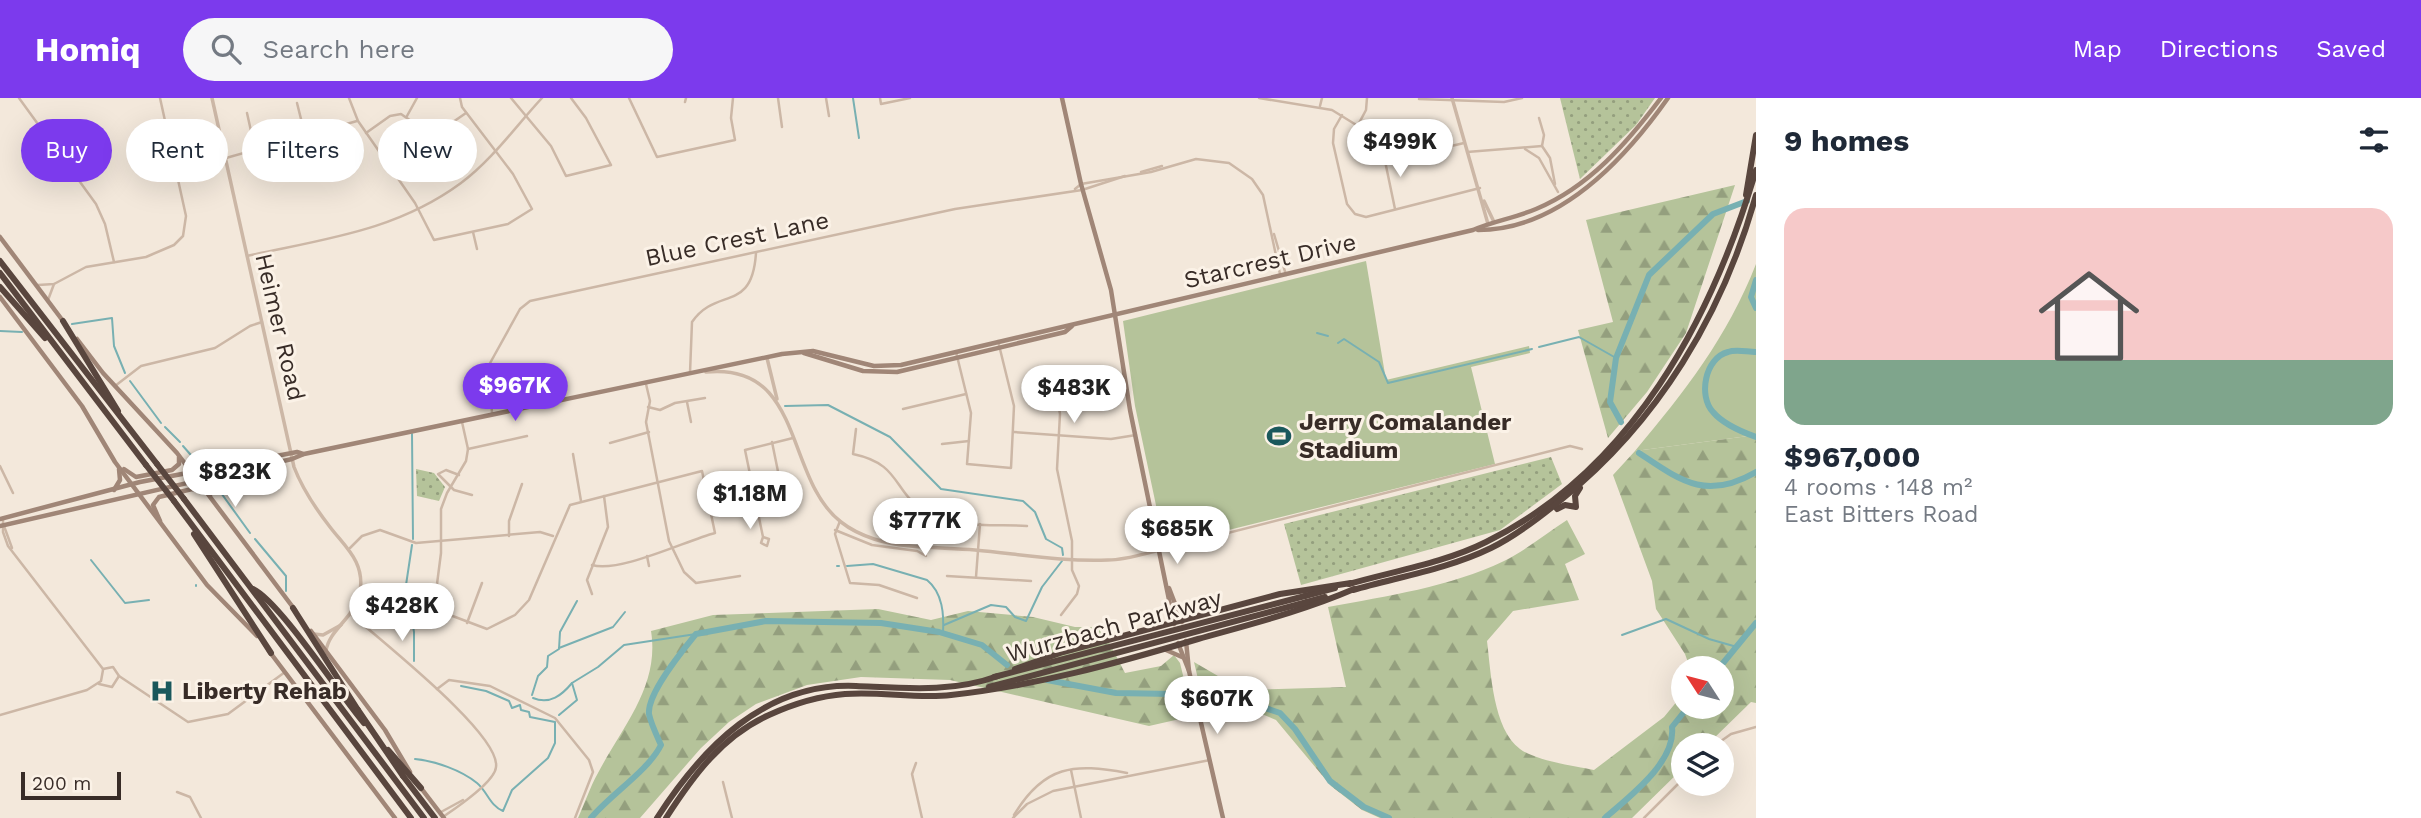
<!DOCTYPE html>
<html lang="en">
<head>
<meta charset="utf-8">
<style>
	:root { --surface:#fff; --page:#f6f6f7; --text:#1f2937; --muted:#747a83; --line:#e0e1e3; --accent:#7c3aed }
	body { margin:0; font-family:"Work Sans",sans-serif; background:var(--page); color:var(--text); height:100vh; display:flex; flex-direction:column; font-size:26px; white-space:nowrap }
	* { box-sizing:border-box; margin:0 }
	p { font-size:23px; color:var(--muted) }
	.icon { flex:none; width:38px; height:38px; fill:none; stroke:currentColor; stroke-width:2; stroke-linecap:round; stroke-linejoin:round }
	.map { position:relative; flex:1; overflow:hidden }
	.panel { display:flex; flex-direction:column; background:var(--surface); width:665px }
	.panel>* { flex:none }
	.banner { position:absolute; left:21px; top:21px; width:665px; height:63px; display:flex; gap:14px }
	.needle { width:46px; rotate:306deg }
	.tools { position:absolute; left:1671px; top:558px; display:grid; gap:14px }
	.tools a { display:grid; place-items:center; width:63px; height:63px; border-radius:50%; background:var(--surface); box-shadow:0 7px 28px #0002; font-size:35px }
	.scale { position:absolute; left:21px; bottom:18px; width:100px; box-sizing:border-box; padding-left:7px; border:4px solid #382c27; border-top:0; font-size:19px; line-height:24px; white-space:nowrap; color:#382c27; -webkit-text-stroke:5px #fbf2e7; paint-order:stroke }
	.price { position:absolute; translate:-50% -60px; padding:0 16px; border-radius:24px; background:#fff; color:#222; font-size:23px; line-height:46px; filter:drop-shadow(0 2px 4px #0008) }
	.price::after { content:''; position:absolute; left:50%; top:42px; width:21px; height:16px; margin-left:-10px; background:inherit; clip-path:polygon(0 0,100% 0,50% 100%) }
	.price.selected { background:var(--accent); color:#fff }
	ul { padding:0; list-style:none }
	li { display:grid; align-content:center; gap:14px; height:371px; padding:0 28px }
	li+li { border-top:2px solid var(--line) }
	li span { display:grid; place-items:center; height:217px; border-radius:21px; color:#555 }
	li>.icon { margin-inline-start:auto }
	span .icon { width:126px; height:126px; fill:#fffc; stroke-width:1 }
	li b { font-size:30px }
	h2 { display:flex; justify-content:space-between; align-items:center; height:84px; padding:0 28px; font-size:30px }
	.tag { padding:0 24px; border-radius:32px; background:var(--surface); box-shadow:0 7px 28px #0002; font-size:24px; line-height:63px }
	.tag.selected { background:var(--accent); color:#fff }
	header { display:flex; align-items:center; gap:42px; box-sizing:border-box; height:98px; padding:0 35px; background:var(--accent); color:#fff }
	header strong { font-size:33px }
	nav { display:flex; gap:38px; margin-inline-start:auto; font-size:24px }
	.search { width:490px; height:63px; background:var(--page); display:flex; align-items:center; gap:18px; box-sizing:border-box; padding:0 24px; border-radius:38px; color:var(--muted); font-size:26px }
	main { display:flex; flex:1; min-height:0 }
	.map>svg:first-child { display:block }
</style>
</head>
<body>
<header>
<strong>Homiq</strong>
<div class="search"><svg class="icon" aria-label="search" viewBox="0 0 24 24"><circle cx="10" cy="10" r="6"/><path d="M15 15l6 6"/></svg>Search here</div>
<nav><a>Map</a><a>Directions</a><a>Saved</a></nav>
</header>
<main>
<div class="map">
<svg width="1756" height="720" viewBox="0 0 1756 720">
	<defs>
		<pattern id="forest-firs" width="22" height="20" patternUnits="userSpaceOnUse" patternTransform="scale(1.75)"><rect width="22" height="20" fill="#b5c39a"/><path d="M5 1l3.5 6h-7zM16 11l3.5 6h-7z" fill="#949f7e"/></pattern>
		<pattern id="park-dots" width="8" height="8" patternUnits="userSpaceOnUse" patternTransform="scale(1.75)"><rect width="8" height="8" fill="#b5c39a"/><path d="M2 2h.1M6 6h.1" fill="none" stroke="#949f7e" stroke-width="1.8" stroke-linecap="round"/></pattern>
	</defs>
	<rect width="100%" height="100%" fill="#f3e8db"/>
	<g fill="#b5c39a">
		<path d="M 1366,163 L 1386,282 L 1529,248 L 1530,255 L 1471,269 L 1495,366 L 1168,447 L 1164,445 L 1135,308 L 1123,223 Z"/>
		<path d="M 1756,166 L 1756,337 L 1635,353 C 1685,293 1727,240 1756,166 Z"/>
	</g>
	<g fill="url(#forest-firs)">
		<path d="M 1735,87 L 1686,235 L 1647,294 L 1608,340 L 1578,232 L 1613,224 L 1586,122 Z"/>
		<path d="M 1756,337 L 1756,605 L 1751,604 L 1707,647 L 1684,648 L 1683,670 L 1632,720 L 1380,720 L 1362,712 L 1331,688 L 1276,622 L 1240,607 L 1206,615 L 1194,564 L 1242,592 L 1346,589 L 1328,509 C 1387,498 1450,489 1504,463 C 1526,452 1547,435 1567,422 L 1585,456 L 1565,466 L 1579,502 L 1513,513 L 1487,543 C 1491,575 1493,631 1520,651 C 1536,663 1575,668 1594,672 L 1664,619 L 1683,596 L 1684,609 L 1722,609 L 1722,570 L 1690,570 L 1685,556 L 1656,511 L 1652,483 L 1613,377 L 1635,353 Z"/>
		<path d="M 878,511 L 931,522 L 968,513 L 1033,519 L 1075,529 L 1101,529 L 1125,575 L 1161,568 L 1174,557 L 1180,565 L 1193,618 L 1149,628 L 950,582 L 861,579 L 807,587 L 756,606 L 729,624 L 701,650 L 640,720 L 578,720 C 585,705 590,689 598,675 C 622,629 660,588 651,533 L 713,517 Z"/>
	</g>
	<g fill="url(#park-dots)">
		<path d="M 1560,0 L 1655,0 L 1636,27 L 1580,81 Z"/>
		<path d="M 1551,359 L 1562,386 L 1500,432 L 1301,487 L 1284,426 Z"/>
		<path d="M 416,371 L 434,375 L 445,389 L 439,403 L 417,398 Z"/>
	</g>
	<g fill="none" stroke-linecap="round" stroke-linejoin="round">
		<g stroke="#78b0b2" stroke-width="2">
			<path d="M 853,0 L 859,40"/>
			<path d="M 72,226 L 112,220 L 114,248 L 125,275"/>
			<path d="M 0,233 L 22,234"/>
			<path d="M 1317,235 L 1328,238"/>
			<path d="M 1338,245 L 1344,241 L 1379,264 L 1388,285 L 1532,251"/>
			<path d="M 1539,249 L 1579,239 L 1616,260"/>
			<path d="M 130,283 L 161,325"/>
			<path d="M 785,308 L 828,307 L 890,339 L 941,391 L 1023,403 L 1035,414 L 1046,441 L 1062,450 L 1063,457"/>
			<path d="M 165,329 L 180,344"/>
			<path d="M 412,336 L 413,441"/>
			<path d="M 183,348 L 197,364"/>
			<path d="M 216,388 L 250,435"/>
			<path d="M 255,441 L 286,478 L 286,493"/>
			<path d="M 412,447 L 406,487 L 414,534 L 414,563"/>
			<path d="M 91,462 L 125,505 L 149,502"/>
			<path d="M 837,468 L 839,468"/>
			<path d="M 847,468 L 873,466 L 927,482 C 943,495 944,517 943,535"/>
			<path d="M 196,488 L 196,487"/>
			<path d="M 944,527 L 991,507 L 1006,509 L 1015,519 L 1026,523 L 1042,489 L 1062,463"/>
			<path d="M 1622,537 L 1666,521 L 1709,541 L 1737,549"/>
			<path d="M 559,550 L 613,529 L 625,514"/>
			<path d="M 532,597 L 538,578 L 547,569 L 548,558 L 559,551 L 560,534 L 577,503"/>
			<path d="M 533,600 C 550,607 562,597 572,585"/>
			<path d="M 559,617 L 577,602 L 572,585 L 598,569 L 624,547 L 696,536"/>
			<path d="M 415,661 C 435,663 461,672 477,685 C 487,693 490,708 503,713 L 512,692 L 548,660 L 555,645 L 555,624 L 530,619 L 529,614 L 521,612 L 520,607 L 512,610 L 509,603 L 486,593 L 461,588"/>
		</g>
		<g stroke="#78b0b2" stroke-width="6">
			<path d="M 1756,182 L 1751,199 L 1756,210"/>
			<path d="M 1756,254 C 1747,254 1736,251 1728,254 C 1705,260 1698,298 1713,314 C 1723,326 1742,334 1756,339"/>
			<path d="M 1621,324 L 1610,304 L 1616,260 L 1649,177 L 1713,116 L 1747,103"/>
			<path d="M 1639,355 C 1681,383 1706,403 1756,374"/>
			<path d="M 1719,570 L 1756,525"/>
			<path d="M 1047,582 L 1116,595 L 1227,597 L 1280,615 L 1295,631 L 1330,683 L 1364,709 L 1389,720"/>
			<path d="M 591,720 C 611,696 648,673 661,647 C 657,638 651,626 649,616 C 647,595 683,552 696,536 L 766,523 L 881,525 L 939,534 L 982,547 L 1007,567"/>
			<path d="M 1605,720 C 1630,698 1676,664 1672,629 L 1688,609"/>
		</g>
		<g stroke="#ccb7a6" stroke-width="2.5">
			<path d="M 19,0 L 96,106 L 105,126 L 114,164"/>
			<path d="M 349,0 L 358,23 L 415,105 L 434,142 L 508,126 L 532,111 L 513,76 L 462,9 L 460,0"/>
			<path d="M 511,0 L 551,48 L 566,78 L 611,67 L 586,20 L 571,0"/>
			<path d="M 629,0 L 657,59 L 735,42 L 731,20 L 733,0"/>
			<path d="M 778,0 L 782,29"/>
			<path d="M 826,0 L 829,18"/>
			<path d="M 880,0 L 881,6 L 910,0"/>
			<path d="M 1259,0 L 1332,12 L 1392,49 L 1408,55 L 1422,55 L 1464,45"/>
			<path d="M 1419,1 L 1504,4 L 1522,0"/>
			<path d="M 685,4 L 686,0"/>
			<path d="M 297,5 L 305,37"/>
			<path d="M 1320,8 L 1322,0"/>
			<path d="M 247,15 L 255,51"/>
			<path d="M 1342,17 L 1334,31 L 1333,45 L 1347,106 L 1355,116 L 1366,119 L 1480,90"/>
			<path d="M 407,18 L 417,0"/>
			<path d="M 1539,20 L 1544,37 L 1542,48 L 1550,60 L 1555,86"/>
			<path d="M 1358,27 L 1366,12 L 1367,0"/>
			<path d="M 366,35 L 390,18 L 401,16 L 427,34 L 437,35 L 466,15"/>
			<path d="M 1389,47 L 1385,63 L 1395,111"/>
			<path d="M 1525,51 L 1539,60 L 1558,94"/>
			<path d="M 1467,54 L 1542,48"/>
			<path d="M 226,60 L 357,23"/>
			<path d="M 1141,74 L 1162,68"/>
			<path d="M 1075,91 L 1081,86 L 1151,74 L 1196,61 L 1229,65 L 1252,81 L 1263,97 L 1280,176"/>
			<path d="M 473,134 L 477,151"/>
			<path d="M 1274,136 L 1286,177"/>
			<path d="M 247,158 C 324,141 396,133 461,85 C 492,62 516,28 542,0"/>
			<path d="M 38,187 L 54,186 L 86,169 L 146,159 L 174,147 L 183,138 L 186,118 L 160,0"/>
			<path d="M 48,202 L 54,186"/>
			<path d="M 956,254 L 971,315 L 967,366 L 1011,370 L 1014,308 L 998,243"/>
			<path d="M 690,275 L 692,224 C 717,188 752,216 756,155"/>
			<path d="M 1053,276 L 1060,316 L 1057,371 L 1072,443 L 1072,472 L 1079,488 L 1077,496 L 1061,517"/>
			<path d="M 646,286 L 650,303 L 646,324 L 669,443 L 684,474 L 696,485 L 740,478"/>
			<path d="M 115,288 L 141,268 L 215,250 L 250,228 L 262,224"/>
			<path d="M 687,304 L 691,324"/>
			<path d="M 648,309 L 660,312 L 675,305 L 705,300"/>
			<path d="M 903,311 L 966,296"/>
			<path d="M 492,315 L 489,267 L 520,211 L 530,203 L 955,111 L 1082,92 L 1125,78"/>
			<path d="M 462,324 L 468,351 L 466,363 L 447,395 L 441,411 L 441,455 L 437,486 L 442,514 L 487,531 L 515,517 L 529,502 L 570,407 L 702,373 L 715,435 C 685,443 620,475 592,467"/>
			<path d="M 856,331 L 853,356 C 901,366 892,392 924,413 C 951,431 996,426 1027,428"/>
			<path d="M 1014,334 L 1111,341 L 1136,337"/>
			<path d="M 772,344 L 784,403 L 789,407"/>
			<path d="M 610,345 L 649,334"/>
			<path d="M 942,346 L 969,343"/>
			<path d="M 468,351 L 527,338"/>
			<path d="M 573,356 L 581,403"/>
			<path d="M 0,368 L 13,395"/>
			<path d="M 459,377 L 446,372 L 438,376 L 454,392 L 472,397"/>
			<path d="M 3,421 L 3,434 L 8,448 L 103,571"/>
			<path d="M 840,423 L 835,436 L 850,485 L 879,487 L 917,500"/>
			<path d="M 4,428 L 12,450"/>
			<path d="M 835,432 L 872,447 L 917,453 L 926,458"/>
			<path d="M 509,438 L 509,423 L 522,386"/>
			<path d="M 763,439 L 769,441 L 767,448 L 761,445 L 763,439 L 745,352 L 793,340"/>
			<path d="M 909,446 L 913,428 L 923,412"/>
			<path d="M 350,450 L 362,438 L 380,432 L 416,445 L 540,434 L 553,438"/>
			<path d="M 1161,452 L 1570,348 L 1582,351"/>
			<path d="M 647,458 L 649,468"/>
			<path d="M 947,478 L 1031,483"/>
			<path d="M 976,479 L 980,426"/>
			<path d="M 592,496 L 587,482 L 608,429 L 604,398"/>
			<path d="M 351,516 C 378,541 501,636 496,669 C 495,684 456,710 443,719"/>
			<path d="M 467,525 L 482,485"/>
			<path d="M 103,571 L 113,569 L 119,578 L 188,624 L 228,616 L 285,574"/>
			<path d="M 99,586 L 112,589 L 119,578"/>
			<path d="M 437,591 L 449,582 L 490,588 L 555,620 L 589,662 L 593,674 L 575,720"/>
			<path d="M 0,617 L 87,592 L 101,583 L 103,572"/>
			<path d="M 1714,648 L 1731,636 L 1756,629"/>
			<path d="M 916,665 L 912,676 L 922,720"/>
			<path d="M 1071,672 L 1081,720"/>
			<path d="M 723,684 L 732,720"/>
			<path d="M 177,694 L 190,699 L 201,720"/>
			<path d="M 441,714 L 463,702"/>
			<path d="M 1014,717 C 1044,667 1074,665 1127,675"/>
			<path d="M 1013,720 L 1027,706 L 1053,693 L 1210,662"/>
			<path d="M 1644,720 L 1684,680"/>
		</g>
		<g stroke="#ccb7a6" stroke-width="3.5">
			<path d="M 212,0 L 294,369 C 302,390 316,411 330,429 C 346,450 365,464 360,494 C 356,519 329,531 326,553"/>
			<path d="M 1452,0 L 1488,126"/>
			<path d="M 1484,103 L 1494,124"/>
			<path d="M 767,260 L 777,301"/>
			<path d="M 706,274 C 805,264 784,380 841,424 C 851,432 862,437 874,441 C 905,451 942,449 975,452 C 1019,456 1064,464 1108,462 C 1126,462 1143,456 1160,452"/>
			<path d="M 314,536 L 323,537 L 341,527"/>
		</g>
		<g stroke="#a08677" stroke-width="4.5">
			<path d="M 1062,0 L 1081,86 L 1111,192 L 1130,312 L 1174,526"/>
			<path d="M 1478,132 C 1559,132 1625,61 1668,0"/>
			<path d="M 0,139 L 63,223"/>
			<path d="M 0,199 L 82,308 L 115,364 L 207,487 L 257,538"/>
			<path d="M 77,241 L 103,275 L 177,355 L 295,512"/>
			<path d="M 804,255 L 863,273 L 897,274 L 1065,234 L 1072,228"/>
			<path d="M 124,371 L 136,379 L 172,372 L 179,366 L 179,359"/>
			<path d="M 114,392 L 120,382 L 119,371"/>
			<path d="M 210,398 L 209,388 L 214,380"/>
			<path d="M 0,421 L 140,384 L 297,354 L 303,356"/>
			<path d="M 160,423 L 153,407 L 159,399 L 192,391 L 204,394"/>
			<path d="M 0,428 L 292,361 L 304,356 L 782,256 L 813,253 L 874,268 L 901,267 L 1473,132 C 1493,123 1515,120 1536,111 C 1589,89 1627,45 1661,0"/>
			<path d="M 1169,490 L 1182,524"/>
			<path d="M 311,533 L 385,632 L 410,674"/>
			<path d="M 1186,543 L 1189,573 L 1223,720"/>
			<path d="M 1178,545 L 1189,573"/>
			<path d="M 1166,552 L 1182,559"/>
			<path d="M 269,553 L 395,720"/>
			<path d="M 421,690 L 444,720"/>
		</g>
		<g stroke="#59463e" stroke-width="6">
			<path d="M 1746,97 L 1756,37"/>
			<path d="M 0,163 L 157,366"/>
			<path d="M 0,175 L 146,367"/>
			<path d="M 0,189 L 45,240"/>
			<path d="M 63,223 L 118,313"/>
			<path d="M 184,401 L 424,720"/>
			<path d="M 174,403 L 411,720"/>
			<path d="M 1557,411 L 1565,407 L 1576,409 L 1575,398 L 1580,390"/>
			<path d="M 194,436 L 271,555"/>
			<path d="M 1349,486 C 1394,473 1444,465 1486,444 C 1632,372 1712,221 1756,72"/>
			<path d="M 253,491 C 280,504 340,597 364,625"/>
			<path d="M 1353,492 C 1398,479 1448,471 1491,450 C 1516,438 1539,420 1561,402 C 1658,324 1723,216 1756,97"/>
			<path d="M 1305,498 L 1335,490"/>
			<path d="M 1307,504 L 1325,499"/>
			<path d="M 293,510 L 358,612"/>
			<path d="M 1015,571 L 1063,554 L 1280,496 L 1351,485"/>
			<path d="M 388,652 L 421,690"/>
			<path d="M 403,678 L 435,720"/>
			<path d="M 657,720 C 702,650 765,584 856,588 C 904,590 952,595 998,578"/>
			<path d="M 666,720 C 693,678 722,638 769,617 C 793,606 819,598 845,596 C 880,593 916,601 951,597 C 1035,588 1117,565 1198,541 C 1251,526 1303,513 1354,491"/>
		</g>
		<g stroke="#59463e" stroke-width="6">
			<path d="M 157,366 L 184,401"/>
			<path d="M 146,367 L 174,403"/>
			<path d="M 994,579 L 1305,498"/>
			<path d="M 989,589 L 1307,504"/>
			<path d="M 358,612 L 403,678"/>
		</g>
	</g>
	<defs>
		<g id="stadium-bare" transform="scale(1.89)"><path d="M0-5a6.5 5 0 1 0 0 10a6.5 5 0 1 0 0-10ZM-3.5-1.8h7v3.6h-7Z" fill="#1a585c" stroke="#fbf2e7" stroke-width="2.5" paint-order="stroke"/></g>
		<g id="hospital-bare" transform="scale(1.89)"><path d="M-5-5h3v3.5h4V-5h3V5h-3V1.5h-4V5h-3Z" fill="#1a585c" stroke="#fbf2e7" stroke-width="2.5" paint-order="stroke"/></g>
	</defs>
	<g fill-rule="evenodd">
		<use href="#stadium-bare" x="1279" y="338"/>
		<use href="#hospital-bare" x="162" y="593"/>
	</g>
	<g text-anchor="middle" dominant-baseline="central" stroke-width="6" stroke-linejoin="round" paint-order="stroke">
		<g font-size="24" fill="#382c27" stroke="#fbf2e7">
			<text transform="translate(737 141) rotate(-12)">Blue Crest Lane</text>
			<text transform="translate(1270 163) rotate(-13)">Starcrest Drive</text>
			<text transform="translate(280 229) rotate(77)">Heimer Road</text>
			<text transform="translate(1114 528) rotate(-15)">Wurzbach Parkway</text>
		</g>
		<g font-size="24" font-weight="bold" fill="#382c27" stroke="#fbf2e7" text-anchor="start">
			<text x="1299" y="324">Jerry Comalander<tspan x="1299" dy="28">Stadium</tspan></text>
			<text x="182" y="593">Liberty Rehab</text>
		</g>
	</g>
</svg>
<div class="tools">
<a><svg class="needle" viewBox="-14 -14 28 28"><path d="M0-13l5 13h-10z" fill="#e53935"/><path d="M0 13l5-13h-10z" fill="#747a83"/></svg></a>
<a><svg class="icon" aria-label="layers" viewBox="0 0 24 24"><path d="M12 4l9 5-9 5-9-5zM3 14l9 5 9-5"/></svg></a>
</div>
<div class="scale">200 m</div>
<b class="price" style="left:1400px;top:81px">$499K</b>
<b class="price selected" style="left:515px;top:325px">$967K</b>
<b class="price" style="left:1074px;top:327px">$483K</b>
<b class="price" style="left:235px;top:411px">$823K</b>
<b class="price" style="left:750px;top:433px">$1.18M</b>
<b class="price" style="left:925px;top:460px">$777K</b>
<b class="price" style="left:1177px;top:468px">$685K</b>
<b class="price" style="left:402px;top:545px">$428K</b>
<b class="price" style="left:1217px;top:638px">$607K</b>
<div class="banner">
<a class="tag selected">Buy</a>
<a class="tag">Rent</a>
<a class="tag">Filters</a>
<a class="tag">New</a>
</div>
</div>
<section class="panel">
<h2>9 homes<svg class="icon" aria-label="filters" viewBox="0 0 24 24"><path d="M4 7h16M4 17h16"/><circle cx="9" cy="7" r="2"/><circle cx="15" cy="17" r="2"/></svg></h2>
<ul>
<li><span style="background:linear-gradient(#f6c9c9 70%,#7fa58c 0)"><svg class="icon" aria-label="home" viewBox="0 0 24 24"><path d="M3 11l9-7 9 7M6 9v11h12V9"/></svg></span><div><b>$967,000</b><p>4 rooms · 148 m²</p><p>East Bitters Road</p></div></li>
</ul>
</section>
</main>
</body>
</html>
